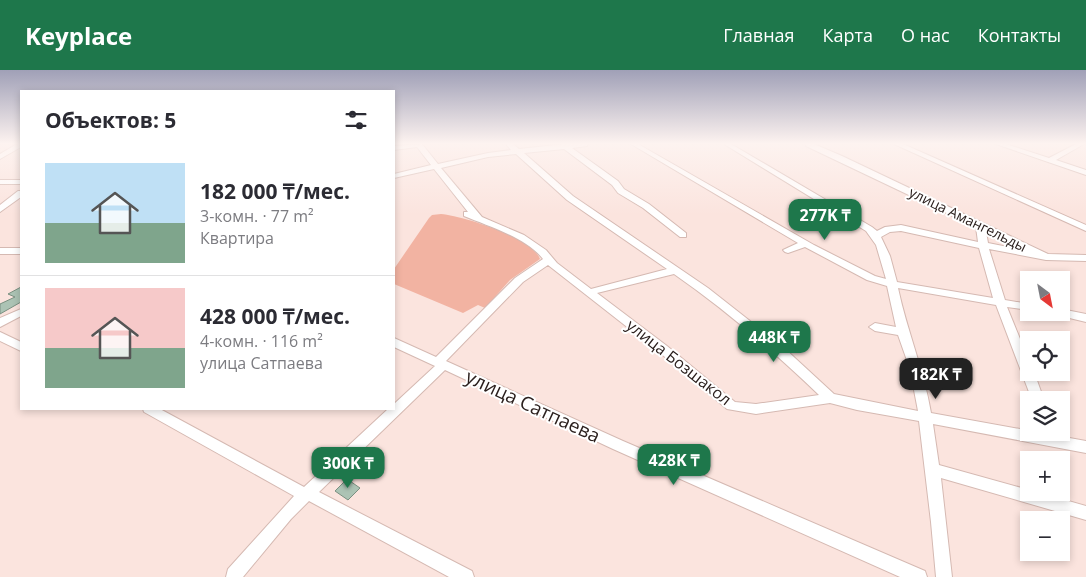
<!DOCTYPE html>
<html lang="ru">
<head>
<meta charset="utf-8">
<style>
	:root { --surface:#fff; --page:#f7f7f7; --text:#2b2b33; --muted:#7c7c81; --line:#e1e1e2; --accent:#1e774b }
	body { margin:0; font-family:"Open Sans",sans-serif; background:var(--page); color:var(--text); height:100vh; display:flex; flex-direction:column; font-size:19px; white-space:nowrap }
	* { box-sizing:border-box; margin:0 }
	p { font-size:16px; color:var(--muted) }
	.icon { flex:none; width:28px; height:28px; fill:none; stroke:currentColor; stroke-width:2; stroke-linecap:round; stroke-linejoin:round }
	.map { position:relative; flex:1; overflow:hidden }
	.panel { position:absolute; left:20px; top:20px; width:375px; height:320px; display:flex; flex-direction:column; background:var(--surface); border-radius:0px; box-shadow:0 2px 8px #0003 }
	.panel>* { flex:none }
	.needle { width:32px; rotate:148deg }
	.tools { position:absolute; left:1020px; top:201px; display:grid; gap:10px }
	.tools a { display:grid; place-items:center; width:50px; height:50px; border-radius:0px; background:var(--surface); box-shadow:0 2px 8px #0003; font-size:25px }
	.price { position:absolute; translate:-50% -42px; padding:0 11px; border-radius:10px; background:var(--accent); color:#fff; font-size:16px; line-height:32px; filter:drop-shadow(0 1px 2px #0008) }
	.price::after { content:''; position:absolute; left:50%; top:30px; width:15px; height:11px; margin-left:-8px; background:inherit; clip-path:polygon(0 0,100% 0,50% 100%) }
	.price.active { background:#222; color:#fff }
	ul { padding:0; list-style:none }
	li { display:flex; align-items:center; gap:15px; height:125px; padding:0 25px }
	li+li { border-top:1px solid var(--line) }
	li span { display:grid; place-items:center; flex:none; width:140px; height:100px; border-radius:0px; color:#555 }
	li>.icon { margin-inline-start:auto }
	span .icon { width:60px; height:60px; fill:#fffc; stroke-width:1 }
	li b { font-size:21px }
	h2 { display:flex; justify-content:space-between; align-items:center; height:60px; padding:0 25px; font-size:21px }
	header { display:flex; align-items:center; gap:30px; box-sizing:border-box; height:70px; padding:0 25px; background:var(--accent); color:#fff }
	header strong { font-size:24px }
	nav { display:flex; gap:28px; margin-inline-start:auto; font-size:18px }
	.map>svg:first-child { display:block }
</style>
</head>
<body>
<header>
<strong>Keyplace</strong>
<nav><a>Главная</a><a>Карта</a><a>О нас</a><a>Контакты</a></nav>
</header>
<div class="map">
<svg width="1086" height="507" viewBox="0 0 1086 507">
	<rect width="100%" height="100%" fill="#fbe4de"/>
	<path fill="#f2b3a2" d="M 441,144 C 463,146 533,168 540,189 L 510,210 L 485,238 L 478,235 L 463,243 L 394,214 L 394,199 L 429,148 L 432,145 Z"/>
	<g fill="#acc3b4" stroke="#7a9081">
		<path d="M 21,217 L 21,232 L 0,244 L 0,234 L 15,227 L 8,224 Z"/>
		<path d="M 347,409 L 360,418 L 348,430 L 335,421 Z"/>
	</g>
	<g fill="none" stroke-linecap="round" stroke-linejoin="round">
		<g stroke="#d5b9b2" stroke-width="2">
			<g id="minor">
				<path d="M 17,74 L 21,74 L 21,77 L 0,89 L 0,84 Z"/>
				<path d="M 422,74 L 438,94 L 488,83 L 511,80 L 506,74 L 513,74 L 519,79 L 565,74 L 587,74 L 587,76 L 572,78 L 618,111 L 624,119 L 649,134 L 686,163 L 686,167 L 680,167 L 643,138 L 618,123 L 612,115 L 564,79 L 524,83 L 573,126 L 708,218 L 783,277 L 834,324 L 918,341 L 910,299 L 898,265 L 875,261 L 869,257 L 875,253 L 896,257 L 887,216 L 867,210 L 805,177 L 788,183 L 785,182 L 783,180 L 798,173 L 631,74 L 638,74 L 814,175 L 875,206 L 886,209 L 876,175 L 866,161 L 724,74 L 731,74 L 872,157 L 877,161 L 885,157 L 901,155 L 978,172 L 976,157 L 806,76 L 806,74 L 814,74 L 842,86 L 1048,184 L 1086,185 L 1086,191 L 1046,190 L 989,179 L 1005,230 L 1029,234 L 1029,240 L 1007,237 L 1029,291 L 1029,302 L 1034,302 L 1044,330 L 1032,330 L 996,235 L 898,218 C 907,261 924,300 931,343 L 1086,371 L 1086,383 L 933,354 L 939,395 L 1029,420 L 1029,422 L 1037,422 L 1086,436 L 1086,450 L 941,408 L 952,507 L 936,507 L 931,452 L 919,351 L 857,340 L 830,333 L 756,344 L 727,339 L 659,282 L 548,195 L 523,212 L 446,291 L 623,371 L 925,501 L 927,507 L 900,507 L 613,379 L 445,300 L 319,422 L 472,501 L 474,507 L 449,507 L 309,431 L 291,449 L 243,507 L 226,507 L 228,499 L 294,426 L 144,342 L 143,339 L 160,339 L 304,417 L 388,339 L 394,339 L 394,334 L 435,296 L 394,277 L 394,268 L 436,287 L 515,208 L 543,189 C 527,168 488,156 464,146 L 464,142 L 468,142 L 434,99 L 394,108 L 394,104 L 431,95 L 417,77 L 394,80 L 394,76 ZM 516,84 L 567,130 L 667,199 L 591,219 L 557,193 L 546,180 L 524,165 L 482,147 L 441,98 L 488,87 ZM 901,161 L 979,178 L 993,228 L 897,212 L 890,186 L 881,167 L 890,162 ZM 986,162 L 1023,180 L 988,173 ZM 674,204 C 726,240 773,281 819,325 L 756,334 L 735,332 L 667,276 L 597,223 Z"/>
				<path d="M 894,74 L 903,74 L 1086,155 L 1086,161 Z"/>
				<path d="M 996,74 L 1006,74 L 1049,88 L 1076,74 L 1084,74 L 1056,90 L 1086,100 L 1086,105 Z"/>
				<rect x="0" y="110" width="21" height="4"/>
				<path d="M 18,121 L 21,121 L 21,127 L 0,142 L 0,135 Z"/>
				<rect x="0" y="178" width="21" height="6"/>
				<path d="M 21,239 L 21,246 L 0,257 L 0,248 Z"/>
				<path d="M 1061,239 L 1086,244 L 1086,252 L 1053,244 L 1052,242 L 1061,242 Z"/>
				<path d="M 0,262 L 21,272 L 21,281 L 0,271 Z"/>
			</g>
		</g>
		<use href="#minor" fill="#fff" fill-rule="evenodd"/>
	</g>
	<linearGradient id="sky" x2="0" y2="1"><stop stop-color="#a0a0b7"/><stop offset="0.51" stop-color="#fdf3f0"/><stop offset="1" stop-color="#fdf3f0" stop-opacity="0"/></linearGradient>
	<rect width="1086" height="144" fill="url(#sky)"/>
	<g text-anchor="middle" dominant-baseline="central" stroke-width="4" stroke-linejoin="round" paint-order="stroke">
		<g font-size="14" fill="#2b201e" stroke="#fff">
			<text transform="translate(968 149) rotate(26)">улица Амангельды</text>
		</g>
		<g font-size="16" fill="#2b201e" stroke="#fff">
			<text transform="translate(679 292) rotate(38)">улица Бозшакол</text>
		</g>
		<g font-size="19" fill="#2b201e" stroke="#fff">
			<text transform="translate(533 336) rotate(25)">улица Сатпаева</text>
		</g>
	</g>
</svg>
<div class="tools">
<a><svg class="needle" viewBox="-14 -14 28 28"><path d="M0-13l5 13h-10z" fill="#e53935"/><path d="M0 13l5-13h-10z" fill="#7c7c81"/></svg></a>
<a><svg class="icon" aria-label="locate" viewBox="0 0 24 24"><circle cx="12" cy="12" r="6"/><path d="M12 2v4M12 18v4M2 12h4M18 12h4"/></svg></a>
<a><svg class="icon" aria-label="layers" viewBox="0 0 24 24"><path d="M12 4l9 5-9 5-9-5zM3 14l9 5 9-5"/></svg></a>
<a>+</a>
<a>−</a>
</div>
<b class="price" style="left:825px;top:171px">277K ₸</b>
<b class="price" style="left:774px;top:293px">448K ₸</b>
<b class="price active" style="left:936px;top:330px">182K ₸</b>
<b class="price" style="left:674px;top:416px">428K ₸</b>
<b class="price" style="left:348px;top:419px">300K ₸</b>
<section class="panel">
<h2>Объектов: 5<svg class="icon" aria-label="filters" viewBox="0 0 24 24"><path d="M4 7h16M4 17h16"/><circle cx="9" cy="7" r="2"/><circle cx="15" cy="17" r="2"/></svg></h2>
<ul>
<li><span style="background:linear-gradient(#bfe0f5 60%,#7fa58c 0)"><svg class="icon" aria-label="home" viewBox="0 0 24 24"><path d="M3 11l9-7 9 7M6 9v11h12V9"/></svg></span><div><b>182 000 ₸/мес.</b><p>3-комн. · 77 m²</p><p>Квартира</p></div></li>
<li><span style="background:linear-gradient(#f6c9c9 60%,#7fa58c 0)"><svg class="icon" aria-label="home" viewBox="0 0 24 24"><path d="M3 11l9-7 9 7M6 9v11h12V9"/></svg></span><div><b>428 000 ₸/мес.</b><p>4-комн. · 116 m²</p><p>улица Сатпаева</p></div></li>
</ul>
</section>
</div>
</body>
</html>
